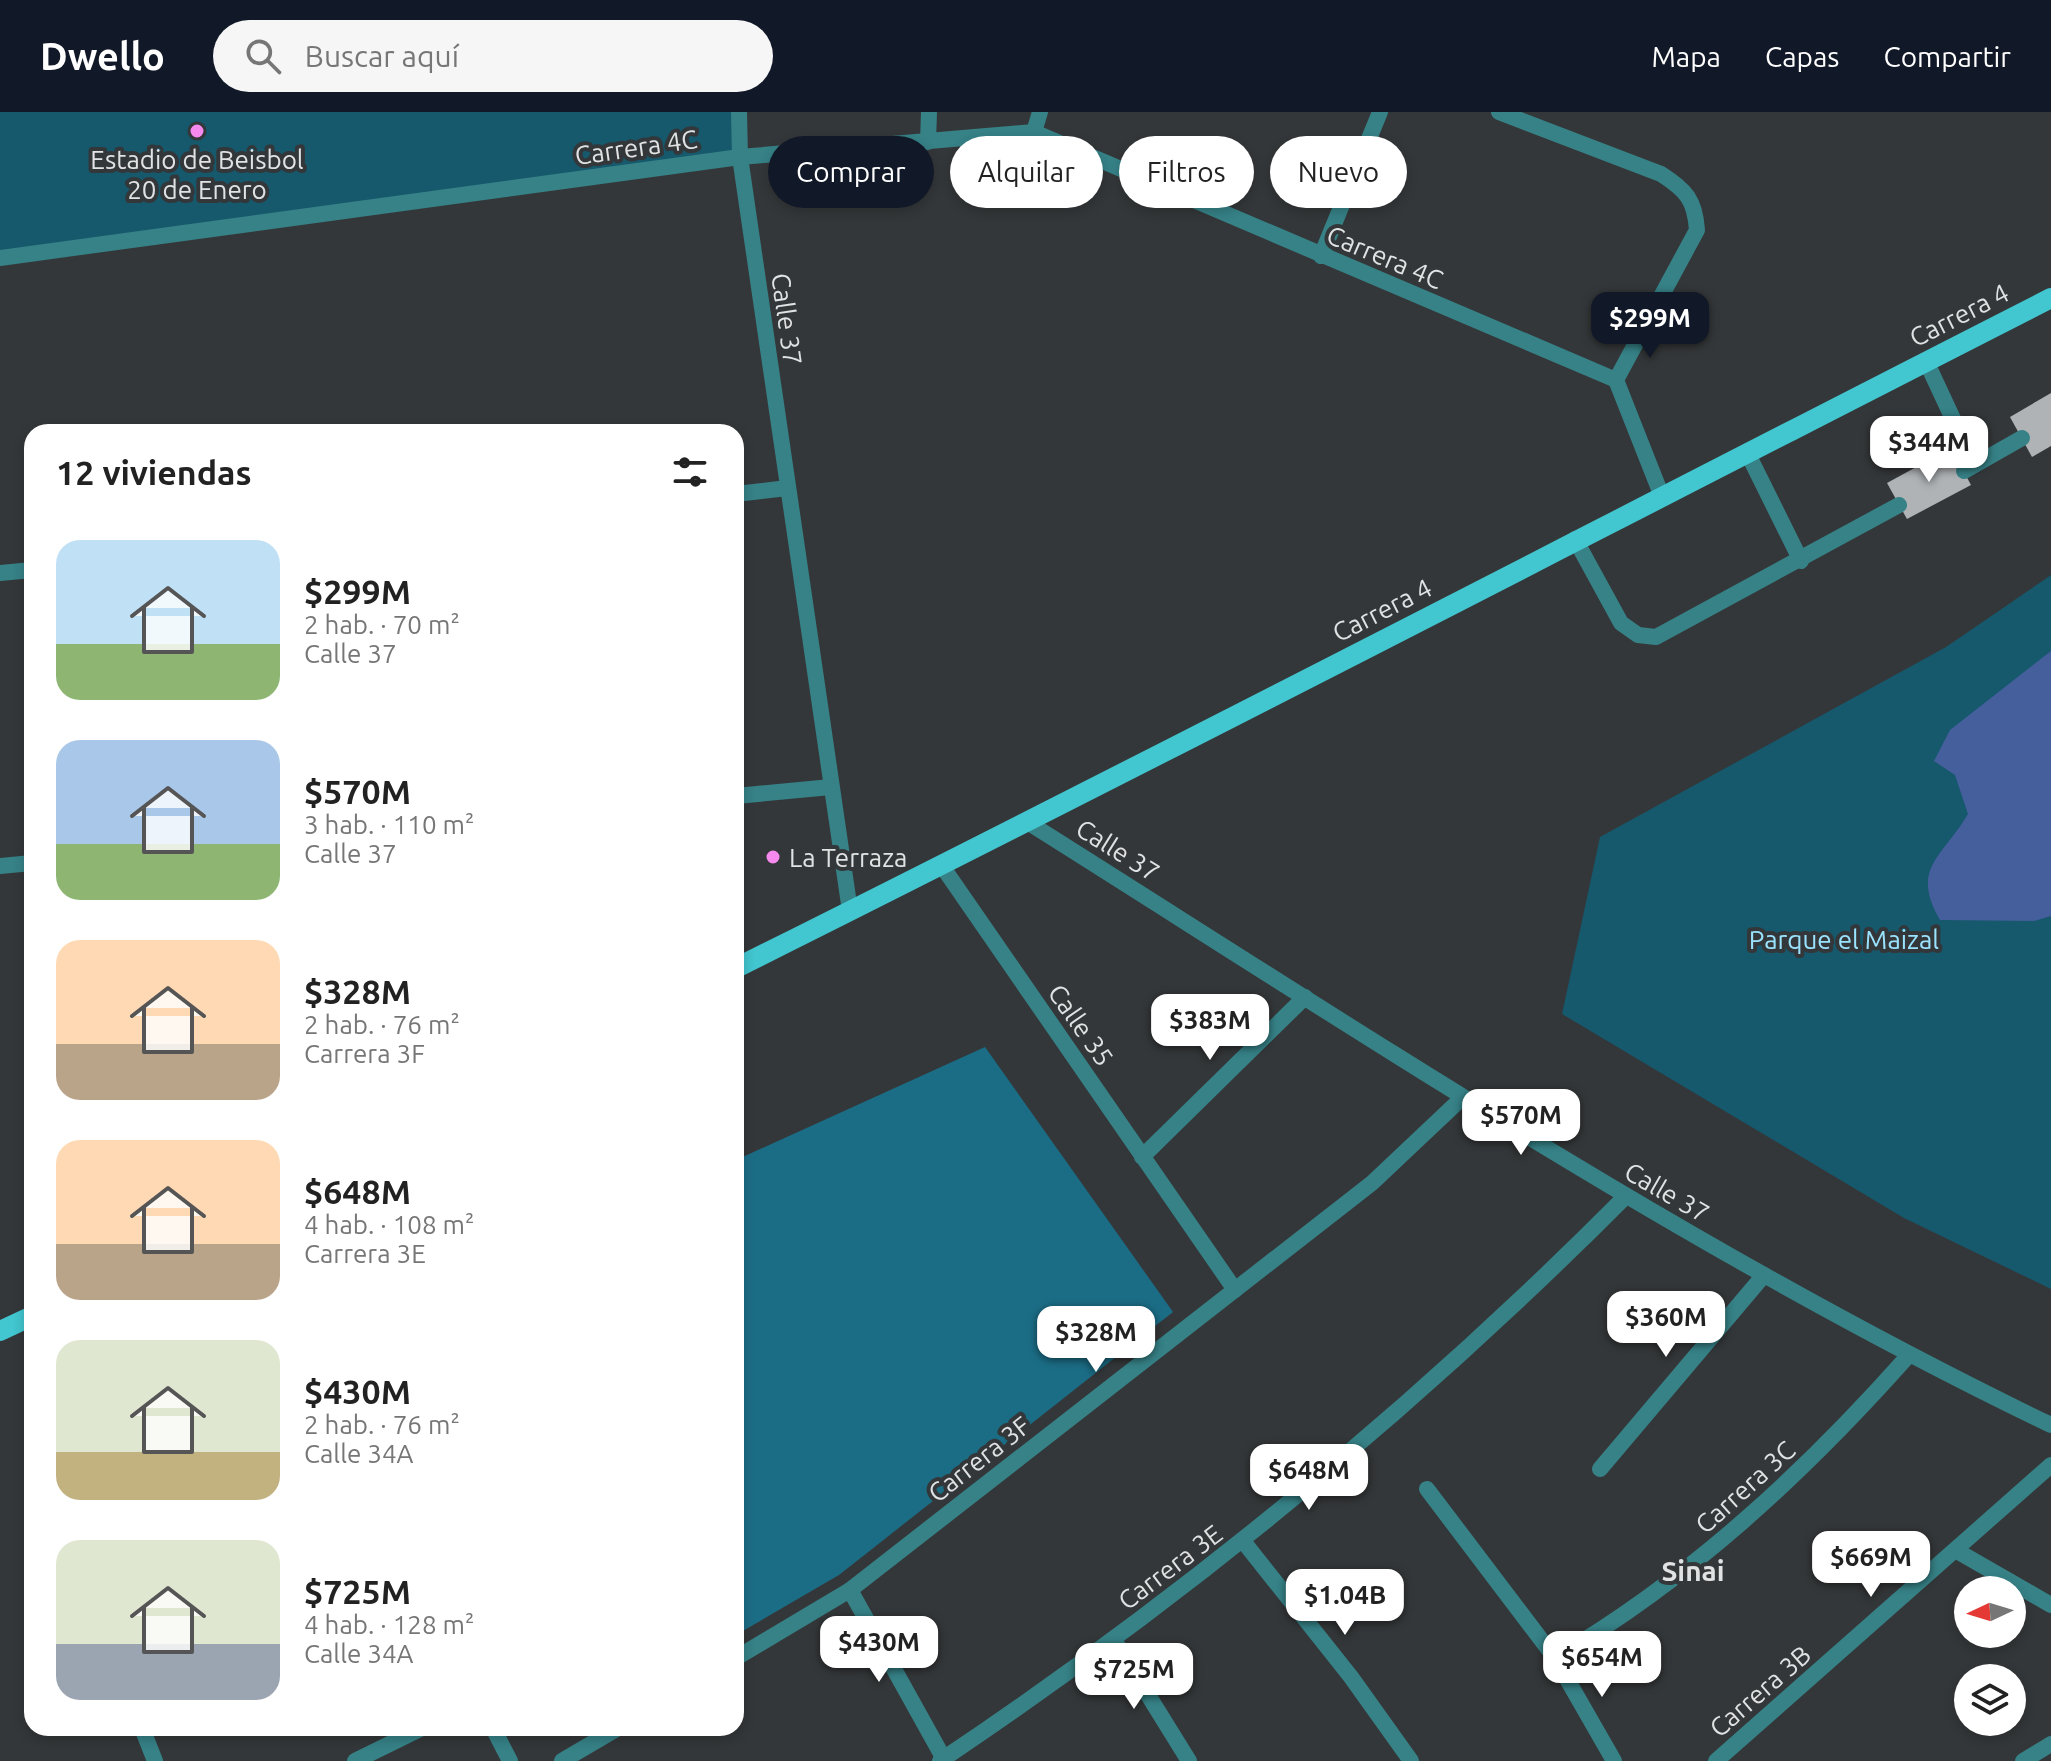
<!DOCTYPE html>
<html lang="es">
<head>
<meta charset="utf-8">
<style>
	:root { --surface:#fff; --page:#f6f6f6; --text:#222; --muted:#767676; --accent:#111827 }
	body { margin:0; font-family:Ubuntu,sans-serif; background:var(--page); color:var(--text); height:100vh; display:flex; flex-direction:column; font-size:30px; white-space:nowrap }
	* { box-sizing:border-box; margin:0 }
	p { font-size:26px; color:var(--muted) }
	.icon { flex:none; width:44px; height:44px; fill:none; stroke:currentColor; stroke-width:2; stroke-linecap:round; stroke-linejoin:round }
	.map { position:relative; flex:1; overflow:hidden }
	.side { position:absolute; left:24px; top:312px; width:720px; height:1312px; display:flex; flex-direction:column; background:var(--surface); border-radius:24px; box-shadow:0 4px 12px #0003 }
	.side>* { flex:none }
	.hud { position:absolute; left:768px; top:24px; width:760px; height:72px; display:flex; gap:16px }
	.needle { width:52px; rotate:266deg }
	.tools { position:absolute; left:1954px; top:1464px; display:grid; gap:16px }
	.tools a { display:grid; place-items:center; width:72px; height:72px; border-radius:50%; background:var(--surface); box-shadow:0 4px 12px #0003; font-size:40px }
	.price { position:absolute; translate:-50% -68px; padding:0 18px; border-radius:16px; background:#fff; color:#222; font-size:26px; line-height:52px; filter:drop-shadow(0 2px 4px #0008) }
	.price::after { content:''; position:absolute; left:50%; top:48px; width:24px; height:18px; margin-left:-12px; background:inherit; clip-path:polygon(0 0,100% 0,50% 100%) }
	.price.on { background:var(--accent); color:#fff }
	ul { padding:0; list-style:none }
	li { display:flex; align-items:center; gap:24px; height:200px; padding:0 32px }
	li span { display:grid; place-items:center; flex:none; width:224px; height:160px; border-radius:24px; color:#555 }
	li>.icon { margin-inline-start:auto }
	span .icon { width:96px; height:96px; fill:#fffc; stroke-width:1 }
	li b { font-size:34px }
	h2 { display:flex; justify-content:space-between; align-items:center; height:96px; padding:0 32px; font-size:34px }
	.pill { padding:0 28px; border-radius:36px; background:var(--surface); box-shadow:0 4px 12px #0003; font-size:28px; line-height:72px }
	.pill.on { background:var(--accent); color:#fff }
	header { display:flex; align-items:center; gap:48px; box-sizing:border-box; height:112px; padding:0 40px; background:var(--accent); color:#fff }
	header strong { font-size:38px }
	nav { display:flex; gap:44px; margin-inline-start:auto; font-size:28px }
	.search { width:560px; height:72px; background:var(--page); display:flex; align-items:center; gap:20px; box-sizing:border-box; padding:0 28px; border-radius:44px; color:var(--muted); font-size:30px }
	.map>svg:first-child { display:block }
</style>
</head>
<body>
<header>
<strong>Dwello</strong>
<div class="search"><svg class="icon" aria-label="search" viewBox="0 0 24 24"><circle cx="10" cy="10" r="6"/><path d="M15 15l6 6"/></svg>Buscar aquí</div>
<nav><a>Mapa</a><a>Capas</a><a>Compartir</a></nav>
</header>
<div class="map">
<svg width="2051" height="1649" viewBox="0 0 2051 1649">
	<rect width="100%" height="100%" fill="#343739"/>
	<g fill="#16586c">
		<path d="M 0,0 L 740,0 L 740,45 L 0,146 Z"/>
		<path d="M 2051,463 L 2051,1177 L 1904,1106 L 1562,902 L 1600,725 L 1946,535 Z"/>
	</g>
	<path fill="#1b6d86" d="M 985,935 L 1173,1200 L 839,1463 L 736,1523 L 736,1048 Z"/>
	<path fill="#455f9d" d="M 2051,539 L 2051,804 L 2034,809 L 1940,808 C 1910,756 1942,746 1968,702 L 1955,663 L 1934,649 L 1950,618 Z"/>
	<g fill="#afb3b5">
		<path d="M 2051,281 L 2051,334 L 2032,345 L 2010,305 Z"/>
		<path d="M 1951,336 L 1971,373 L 1907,407 L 1887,371 Z"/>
	</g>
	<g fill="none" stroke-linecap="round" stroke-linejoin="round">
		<g stroke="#368287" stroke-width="16">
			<path d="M 1926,249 L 1974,352"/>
			<path d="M 1747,340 L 1801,449"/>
			<path d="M 1964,359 L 2022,326"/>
			<path d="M 1575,427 L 1621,511 L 1638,523 L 1656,525 L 1899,393"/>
		</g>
		<g stroke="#368287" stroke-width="16">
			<path d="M 739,0 L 740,45 L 850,799"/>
			<path d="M 1499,0 L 1661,62 C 1686,78 1695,88 1697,118 L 1616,268 L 1661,382"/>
			<path d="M 1034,20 L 1040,0"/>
			<path d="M 928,30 L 929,0"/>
			<path d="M 1321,144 L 1380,0"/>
			<path d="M 0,146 L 740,45 L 1034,20 L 1616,268"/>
			<path d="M 736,382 L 787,376"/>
			<path d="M 0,461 L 32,458"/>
			<path d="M 736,684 L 831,675"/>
			<path d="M 1029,711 C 1364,922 1693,1141 2051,1313"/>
			<path d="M 0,754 L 32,751"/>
			<path d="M 942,754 L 1235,1178"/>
			<path d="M 1142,1045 L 1305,885"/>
			<path d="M 1600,1357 L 1764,1163"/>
			<path d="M 1427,1377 L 1555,1546 L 1614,1649"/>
			<path d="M 1243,1429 L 1351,1565 L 1411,1649"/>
			<path d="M 1957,1439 L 2051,1493"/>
			<path d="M 850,1478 L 944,1647"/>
			<path d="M 1114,1528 L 1189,1649"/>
			<path d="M 736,1546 L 850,1478 L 1372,1071 L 1462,986"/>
			<path d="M 1555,1546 C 1691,1466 1804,1361 1908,1244"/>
			<path d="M 142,1616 L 155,1649"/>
			<path d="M 493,1616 L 510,1649"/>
			<path d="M 355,1649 L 422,1616"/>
			<path d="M 562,1649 L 618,1616"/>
			<path d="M 940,1649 C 1186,1484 1416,1295 1625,1085"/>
			<path d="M 1716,1649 L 2051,1353"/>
			<path d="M 2023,1649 L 2051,1632"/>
		</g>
		<g stroke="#42c6cf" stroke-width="20">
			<path d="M 736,856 C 1176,637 1613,409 2051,186"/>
			<path d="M 0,1219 L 32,1204"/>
		</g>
	</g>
	<g fill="#f589ee" stroke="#343739" stroke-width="3">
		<circle cx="197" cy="19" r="8"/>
		<circle cx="773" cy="745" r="8"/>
	</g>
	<g text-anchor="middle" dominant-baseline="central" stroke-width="8" stroke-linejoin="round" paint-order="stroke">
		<g font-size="26" fill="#e0e2e3" stroke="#343739">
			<text transform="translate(636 35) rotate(-8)">Carrera 4C</text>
			<text transform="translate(1385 145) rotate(23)">Carrera 4C</text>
			<text transform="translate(1959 203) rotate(-27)">Carrera 4</text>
			<text transform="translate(787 207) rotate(82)">Calle 37</text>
			<text transform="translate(1382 498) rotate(-27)">Carrera 4</text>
			<text transform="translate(1118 738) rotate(32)">Calle 37</text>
			<text transform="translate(1081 913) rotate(55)">Calle 35</text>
			<text transform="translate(1667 1080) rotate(30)">Calle 37</text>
			<text transform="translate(979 1347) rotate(-38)">Carrera 3F</text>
			<text transform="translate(1745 1375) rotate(-42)">Carrera 3C</text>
			<text transform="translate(1170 1455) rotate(-37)">Carrera 3E</text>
			<text transform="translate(1760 1579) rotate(-41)">Carrera 3B</text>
		</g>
		<g font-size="26" fill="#e0e2e3" stroke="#343739">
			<text x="197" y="47">Estadio de Beisbol<tspan x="197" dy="30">20 de Enero</tspan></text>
			<text x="789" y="745" text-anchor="start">La Terraza</text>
		</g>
		<g font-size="26" fill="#9ae3fe" stroke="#343739">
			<text x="1844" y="827">Parque el Maizal</text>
		</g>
		<g font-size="28" font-weight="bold" fill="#e0e2e3" stroke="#343739">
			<text x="1693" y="1458">Sinai</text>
		</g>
	</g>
</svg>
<div class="tools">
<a><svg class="needle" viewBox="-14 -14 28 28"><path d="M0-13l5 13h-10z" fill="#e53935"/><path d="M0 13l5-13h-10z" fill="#767676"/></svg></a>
<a><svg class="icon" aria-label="layers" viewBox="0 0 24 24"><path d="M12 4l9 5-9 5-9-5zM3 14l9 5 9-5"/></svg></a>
</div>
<b class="price on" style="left:1650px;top:248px">$299M</b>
<b class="price" style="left:1929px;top:372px">$344M</b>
<b class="price" style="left:1210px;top:950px">$383M</b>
<b class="price" style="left:1521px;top:1045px">$570M</b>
<b class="price" style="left:1666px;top:1247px">$360M</b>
<b class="price" style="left:1096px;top:1262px">$328M</b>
<b class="price" style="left:1309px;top:1400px">$648M</b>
<b class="price" style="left:1871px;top:1487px">$669M</b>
<b class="price" style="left:1345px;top:1525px">$1.04B</b>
<b class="price" style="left:879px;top:1572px">$430M</b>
<b class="price" style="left:1602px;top:1587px">$654M</b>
<b class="price" style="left:1134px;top:1599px">$725M</b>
<div class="hud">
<a class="pill on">Comprar</a>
<a class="pill">Alquilar</a>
<a class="pill">Filtros</a>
<a class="pill">Nuevo</a>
</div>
<section class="side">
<h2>12 viviendas<svg class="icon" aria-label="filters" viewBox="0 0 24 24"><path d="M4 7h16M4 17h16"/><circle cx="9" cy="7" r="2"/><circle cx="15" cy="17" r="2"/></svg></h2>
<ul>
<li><span style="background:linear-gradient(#bfe0f5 65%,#8fb573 0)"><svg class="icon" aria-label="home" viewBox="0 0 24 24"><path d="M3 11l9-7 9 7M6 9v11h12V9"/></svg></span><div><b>$299M</b><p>2 hab. · 70 m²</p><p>Calle 37</p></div></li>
<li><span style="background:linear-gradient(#a9c7e8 65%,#8fb573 0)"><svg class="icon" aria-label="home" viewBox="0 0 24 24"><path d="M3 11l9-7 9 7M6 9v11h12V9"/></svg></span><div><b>$570M</b><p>3 hab. · 110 m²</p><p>Calle 37</p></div></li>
<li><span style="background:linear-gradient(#ffd9b3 65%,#b9a48a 0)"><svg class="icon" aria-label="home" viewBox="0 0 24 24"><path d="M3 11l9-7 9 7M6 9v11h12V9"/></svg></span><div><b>$328M</b><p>2 hab. · 76 m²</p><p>Carrera 3F</p></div></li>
<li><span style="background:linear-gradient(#ffd9b3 65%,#b9a48a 0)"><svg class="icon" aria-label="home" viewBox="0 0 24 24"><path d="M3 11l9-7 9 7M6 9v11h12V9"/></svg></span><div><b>$648M</b><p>4 hab. · 108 m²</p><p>Carrera 3E</p></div></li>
<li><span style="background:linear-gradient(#dfe7d0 70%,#c2b280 0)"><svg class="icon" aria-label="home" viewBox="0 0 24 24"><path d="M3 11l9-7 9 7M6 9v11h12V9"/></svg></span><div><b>$430M</b><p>2 hab. · 76 m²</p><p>Calle 34A</p></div></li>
<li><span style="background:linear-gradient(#dfe7d0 65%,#9aa5b1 0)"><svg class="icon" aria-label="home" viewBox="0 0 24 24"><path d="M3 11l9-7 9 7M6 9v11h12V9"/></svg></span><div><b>$725M</b><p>4 hab. · 128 m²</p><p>Calle 34A</p></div></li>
</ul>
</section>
</div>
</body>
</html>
